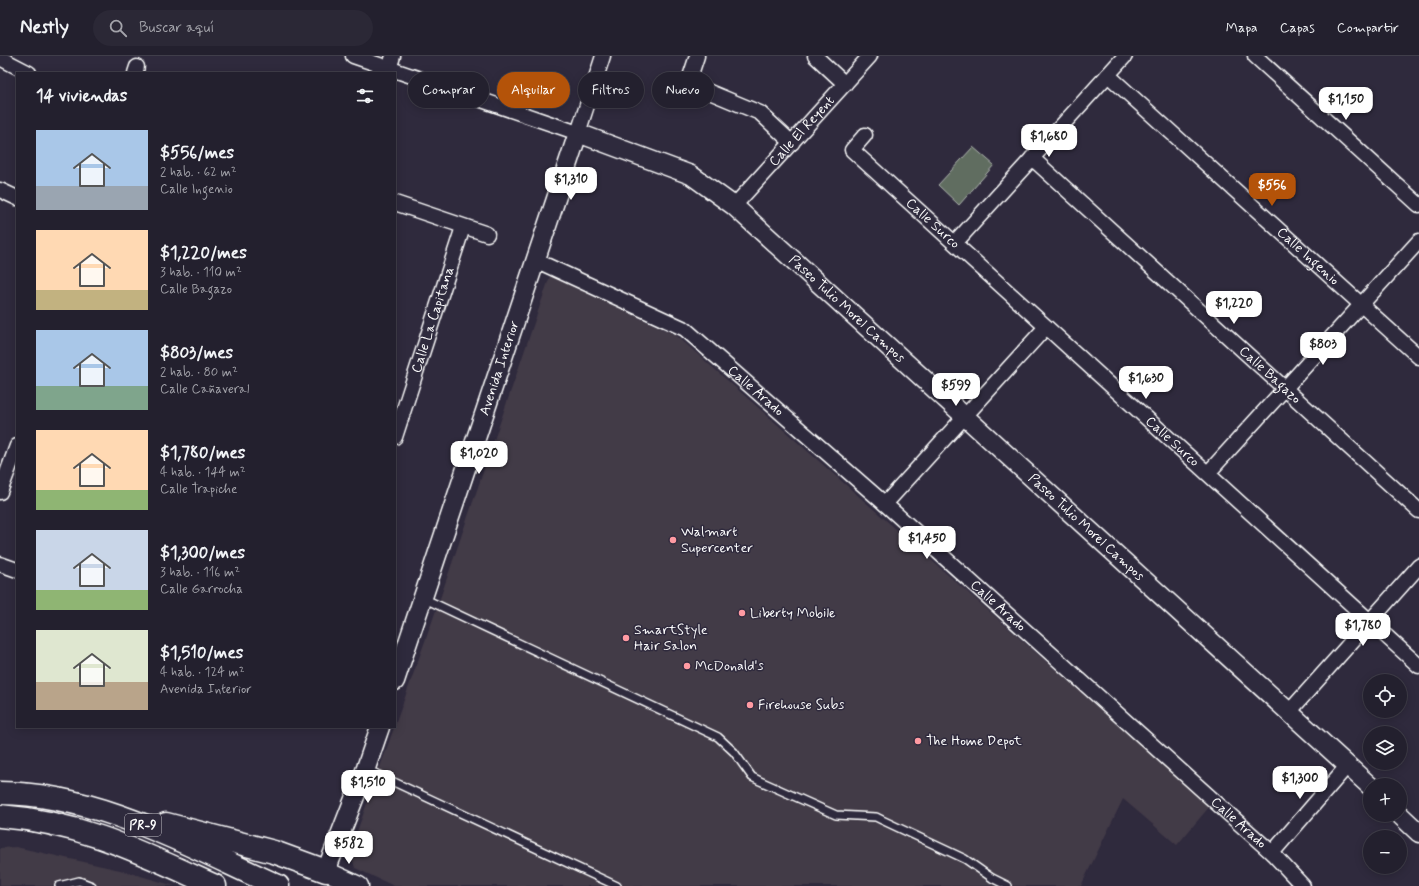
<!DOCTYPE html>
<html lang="es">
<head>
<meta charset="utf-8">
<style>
	:root { --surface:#23202e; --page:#2b2836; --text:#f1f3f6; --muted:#a3a3aa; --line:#403e4a; --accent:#b45309 }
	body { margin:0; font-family:Mynerve,sans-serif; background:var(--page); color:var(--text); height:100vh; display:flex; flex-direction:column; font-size:15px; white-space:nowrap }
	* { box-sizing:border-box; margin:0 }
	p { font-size:13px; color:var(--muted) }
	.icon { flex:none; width:22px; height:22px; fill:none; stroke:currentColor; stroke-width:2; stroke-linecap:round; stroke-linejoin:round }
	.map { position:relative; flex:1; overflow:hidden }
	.panel { position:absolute; left:16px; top:16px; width:380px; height:656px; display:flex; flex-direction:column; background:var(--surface); border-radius:0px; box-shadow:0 2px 10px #0003,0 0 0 1px var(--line) }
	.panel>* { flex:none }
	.banner { position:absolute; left:408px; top:16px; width:380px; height:36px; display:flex; gap:8px }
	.controls { position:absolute; left:1363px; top:618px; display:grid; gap:8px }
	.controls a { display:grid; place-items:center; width:44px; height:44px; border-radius:50%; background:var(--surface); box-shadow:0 2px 10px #0003,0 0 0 1px var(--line); font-size:20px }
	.price { position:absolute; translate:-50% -34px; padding:0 9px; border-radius:8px; background:#fff; color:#222; font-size:13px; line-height:26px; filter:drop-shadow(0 1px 2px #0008) }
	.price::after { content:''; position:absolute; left:50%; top:24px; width:12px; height:9px; margin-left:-6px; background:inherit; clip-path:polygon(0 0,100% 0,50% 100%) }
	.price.selected { background:var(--accent); color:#fff }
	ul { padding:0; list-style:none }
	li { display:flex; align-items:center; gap:12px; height:100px; padding:0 20px }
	li span { display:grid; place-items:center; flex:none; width:112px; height:80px; border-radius:0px; color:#555 }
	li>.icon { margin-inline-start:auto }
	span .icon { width:48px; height:48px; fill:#fffc; stroke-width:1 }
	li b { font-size:17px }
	h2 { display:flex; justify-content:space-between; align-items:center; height:48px; padding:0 20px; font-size:17px }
	.tag { padding:0 14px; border-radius:18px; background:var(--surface); box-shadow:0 2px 10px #0003,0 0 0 1px var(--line); font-size:14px; line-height:36px }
	.tag.selected { background:var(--accent); color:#fff }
	header { display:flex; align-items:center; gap:24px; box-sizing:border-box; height:56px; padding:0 20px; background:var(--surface); border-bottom:1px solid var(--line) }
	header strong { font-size:19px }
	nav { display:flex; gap:22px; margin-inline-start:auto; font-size:14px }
	.search { width:280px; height:36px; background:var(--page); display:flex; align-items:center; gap:10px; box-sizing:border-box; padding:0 14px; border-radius:22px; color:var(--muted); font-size:15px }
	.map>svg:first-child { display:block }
</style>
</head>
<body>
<header>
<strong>Nestly</strong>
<div class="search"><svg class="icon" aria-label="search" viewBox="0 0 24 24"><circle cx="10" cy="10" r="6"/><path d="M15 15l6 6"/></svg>Buscar aquí</div>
<nav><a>Mapa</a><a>Capas</a><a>Compartir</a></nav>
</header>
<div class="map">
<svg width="1419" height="830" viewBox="0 0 1419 830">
	<rect width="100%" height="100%" fill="#2f2a3d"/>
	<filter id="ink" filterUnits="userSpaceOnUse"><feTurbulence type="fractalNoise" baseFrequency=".025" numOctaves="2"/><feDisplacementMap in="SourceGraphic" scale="8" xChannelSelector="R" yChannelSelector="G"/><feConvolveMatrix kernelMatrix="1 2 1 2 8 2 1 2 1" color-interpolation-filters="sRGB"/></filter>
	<g filter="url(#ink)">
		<g fill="#423a47">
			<path d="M 550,220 L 676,279 L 1210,750 L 1177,789 L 1123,743 L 1081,830 L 394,830 L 355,812 L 350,795 L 434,560 Z"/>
			<path d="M 16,791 L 120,814 L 175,830 L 0,830 L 0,792 Z"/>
		</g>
		<path fill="#616d61" stroke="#b0b6b0" d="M 973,91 L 994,109 L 959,149 L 938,129 Z"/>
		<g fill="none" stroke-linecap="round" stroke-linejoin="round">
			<g stroke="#fff" stroke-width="10">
				<g id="service">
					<path d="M 423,542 L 718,681 L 734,696 L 752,721 L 760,725 L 836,759 L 876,761 L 882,764 L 965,803 L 992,822 L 1008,830"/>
					<path d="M 366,713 L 617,830"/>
					<path d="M 59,830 L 79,825 L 92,830"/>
				</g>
			</g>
			<g stroke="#fff" stroke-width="17">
				<g id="minor">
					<path d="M 353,0 L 578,77 L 603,0"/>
					<path d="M 697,0 L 688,27 L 760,57 L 792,87"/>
					<path d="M 815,0 L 845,28"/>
					<path d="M 1255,0 L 1419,149"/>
					<path d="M 0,2 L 29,17"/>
					<path d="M 135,17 L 137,11"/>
					<path d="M 388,17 L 393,0"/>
					<path id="s1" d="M 1108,19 L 1419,301"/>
					<path id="s2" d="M 865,79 L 852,94 L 1419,610"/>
					<path id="s3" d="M 1032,102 L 1419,455"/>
					<path d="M 0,134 L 17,142"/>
					<path d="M 395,147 L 487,178"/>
					<path id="s4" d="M 734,150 L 870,0"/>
					<path d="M 955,187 L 1125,0"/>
					<path id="s5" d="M 535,204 L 685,273 L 885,448 L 1272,797 L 1303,830"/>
					<path id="s6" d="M 395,381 L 463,171"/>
					<path d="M 1208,417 L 1419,185"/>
					<path d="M 0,436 L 17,390"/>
					<path d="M 885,448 L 1046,271"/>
					<path d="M 0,508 L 17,514"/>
					<path d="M 1289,656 L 1419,510"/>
					<path d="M 1272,797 L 1348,709"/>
				</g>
			</g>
			<g stroke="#fff" stroke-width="21">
				<g id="tertiary">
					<path id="s7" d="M 395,625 L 578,77 L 691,119 L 734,150 L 1370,730"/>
					<path d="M 1400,759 L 1419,777"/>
					<path d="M 359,830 L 326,815 L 366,712 L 380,671"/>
				</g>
			</g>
			<g stroke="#fff" stroke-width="25">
				<g id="trunk">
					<path d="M 0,737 C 100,738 189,790 278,830"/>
					<path d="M 0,760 C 81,766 142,797 215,830"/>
					<path d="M 166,768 L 274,796 L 326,815"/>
				</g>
			</g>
			<use href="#service" stroke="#2f2a3d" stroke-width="7"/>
			<use href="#minor" stroke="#2f2a3d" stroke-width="14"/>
			<use href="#tertiary" stroke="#2f2a3d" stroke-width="18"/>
			<use href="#trunk" stroke="#2f2a3d" stroke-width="22"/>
		</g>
	</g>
	<g fill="#ff9aa2" stroke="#2f2a3d" stroke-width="1.5">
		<circle cx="673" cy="484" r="4"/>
		<circle cx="742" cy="557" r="4"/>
		<circle cx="626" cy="582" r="4"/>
		<circle cx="687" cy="610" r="4"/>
		<circle cx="750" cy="649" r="4"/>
		<circle cx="918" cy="685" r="4"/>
	</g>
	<g text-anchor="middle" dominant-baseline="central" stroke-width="3" stroke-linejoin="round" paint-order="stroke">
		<rect fill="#2f2a3d" stroke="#c1bfc5" stroke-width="1" x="125" y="758" width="36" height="22" rx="3"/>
		<g font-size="13" font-weight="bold" fill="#fff">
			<text x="143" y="769">PR-9</text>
		</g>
		<g font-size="14" fill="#fff" stroke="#2f2a3d">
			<text stroke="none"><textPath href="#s4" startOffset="101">Calle El Reyent</textPath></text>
			<text stroke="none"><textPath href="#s2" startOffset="129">Calle Surco</textPath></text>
			<text stroke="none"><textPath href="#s1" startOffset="270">Calle Ingenio</textPath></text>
			<text stroke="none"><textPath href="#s7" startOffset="904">Paseo Tulio Morel Campos</textPath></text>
			<text stroke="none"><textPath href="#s6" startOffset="123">Calle La Capitana</textPath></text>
			<text stroke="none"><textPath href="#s7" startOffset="330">Avenida Interior</textPath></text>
			<text stroke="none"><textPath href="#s3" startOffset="322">Calle Bagazo</textPath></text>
			<text stroke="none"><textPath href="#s5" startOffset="259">Calle Arado</textPath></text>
			<text stroke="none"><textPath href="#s2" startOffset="453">Calle Surco</textPath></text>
			<text stroke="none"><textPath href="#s7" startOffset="1228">Paseo Tulio Morel Campos</textPath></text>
			<text stroke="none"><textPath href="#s5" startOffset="583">Calle Arado</textPath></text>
			<text stroke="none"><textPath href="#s5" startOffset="907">Calle Arado</textPath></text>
		</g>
		<g font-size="14" fill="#fff" stroke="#2f2a3d" text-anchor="start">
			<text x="681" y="476">Walmart<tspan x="681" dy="16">Supercenter</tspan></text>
			<text x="750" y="557">Liberty Mobile</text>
			<text x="634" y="574">SmartStyle<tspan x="634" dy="16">Hair Salon</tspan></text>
			<text x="695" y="610">McDonald's</text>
			<text x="758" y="649">Firehouse Subs</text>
			<text x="926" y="685">The Home Depot</text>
		</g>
	</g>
</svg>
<div class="controls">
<a><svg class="icon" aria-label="locate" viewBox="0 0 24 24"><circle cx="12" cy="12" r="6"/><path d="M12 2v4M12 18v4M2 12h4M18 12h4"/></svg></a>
<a><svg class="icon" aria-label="layers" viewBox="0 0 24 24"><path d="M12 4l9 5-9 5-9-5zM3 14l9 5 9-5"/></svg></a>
<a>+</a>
<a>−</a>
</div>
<b class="price" style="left:1346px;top:65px">$1,150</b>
<b class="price" style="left:1049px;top:102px">$1,680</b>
<b class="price" style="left:571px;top:145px">$1,310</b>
<b class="price selected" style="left:1272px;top:151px">$556</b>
<b class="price" style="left:1234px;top:269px">$1,220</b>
<b class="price" style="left:1323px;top:310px">$803</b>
<b class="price" style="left:1146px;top:344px">$1,630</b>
<b class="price" style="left:956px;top:351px">$599</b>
<b class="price" style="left:479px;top:419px">$1,020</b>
<b class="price" style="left:927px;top:504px">$1,450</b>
<b class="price" style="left:1363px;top:591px">$1,780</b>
<b class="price" style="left:1300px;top:744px">$1,300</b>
<b class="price" style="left:368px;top:748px">$1,510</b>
<b class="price" style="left:349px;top:809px">$582</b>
<div class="banner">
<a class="tag">Comprar</a>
<a class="tag selected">Alquilar</a>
<a class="tag">Filtros</a>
<a class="tag">Nuevo</a>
</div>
<section class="panel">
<h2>14 viviendas<svg class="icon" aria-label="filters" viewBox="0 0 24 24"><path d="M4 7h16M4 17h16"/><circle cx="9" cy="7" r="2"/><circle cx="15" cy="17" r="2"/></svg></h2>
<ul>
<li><span style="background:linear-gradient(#a9c7e8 70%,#9aa5b1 0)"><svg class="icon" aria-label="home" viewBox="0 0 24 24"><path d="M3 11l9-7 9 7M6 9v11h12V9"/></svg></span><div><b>$556/mes</b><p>2 hab. · 62 m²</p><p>Calle Ingenio</p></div></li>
<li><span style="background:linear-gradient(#ffd9b3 75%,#c2b280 0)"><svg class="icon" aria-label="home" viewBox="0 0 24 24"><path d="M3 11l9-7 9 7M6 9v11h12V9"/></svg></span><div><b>$1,220/mes</b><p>3 hab. · 110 m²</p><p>Calle Bagazo</p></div></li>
<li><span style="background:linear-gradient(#a9c7e8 70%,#7fa58c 0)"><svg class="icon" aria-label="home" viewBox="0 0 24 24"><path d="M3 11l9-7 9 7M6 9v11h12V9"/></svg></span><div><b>$803/mes</b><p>2 hab. · 80 m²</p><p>Calle Cañaveral</p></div></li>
<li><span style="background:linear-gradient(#ffd9b3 75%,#8fb573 0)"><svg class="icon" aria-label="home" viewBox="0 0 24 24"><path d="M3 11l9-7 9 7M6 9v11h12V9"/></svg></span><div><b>$1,780/mes</b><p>4 hab. · 144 m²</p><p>Calle Trapiche</p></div></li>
<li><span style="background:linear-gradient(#c9d6e8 75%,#8fb573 0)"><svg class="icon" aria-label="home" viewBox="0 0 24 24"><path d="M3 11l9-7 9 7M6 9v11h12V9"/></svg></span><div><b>$1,300/mes</b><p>3 hab. · 116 m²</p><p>Calle Garrocha</p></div></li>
<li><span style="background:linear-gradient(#dfe7d0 65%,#b9a48a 0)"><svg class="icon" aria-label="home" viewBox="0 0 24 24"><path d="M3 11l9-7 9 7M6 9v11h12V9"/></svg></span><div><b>$1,510/mes</b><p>4 hab. · 124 m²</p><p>Avenida Interior</p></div></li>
</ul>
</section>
</div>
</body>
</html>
